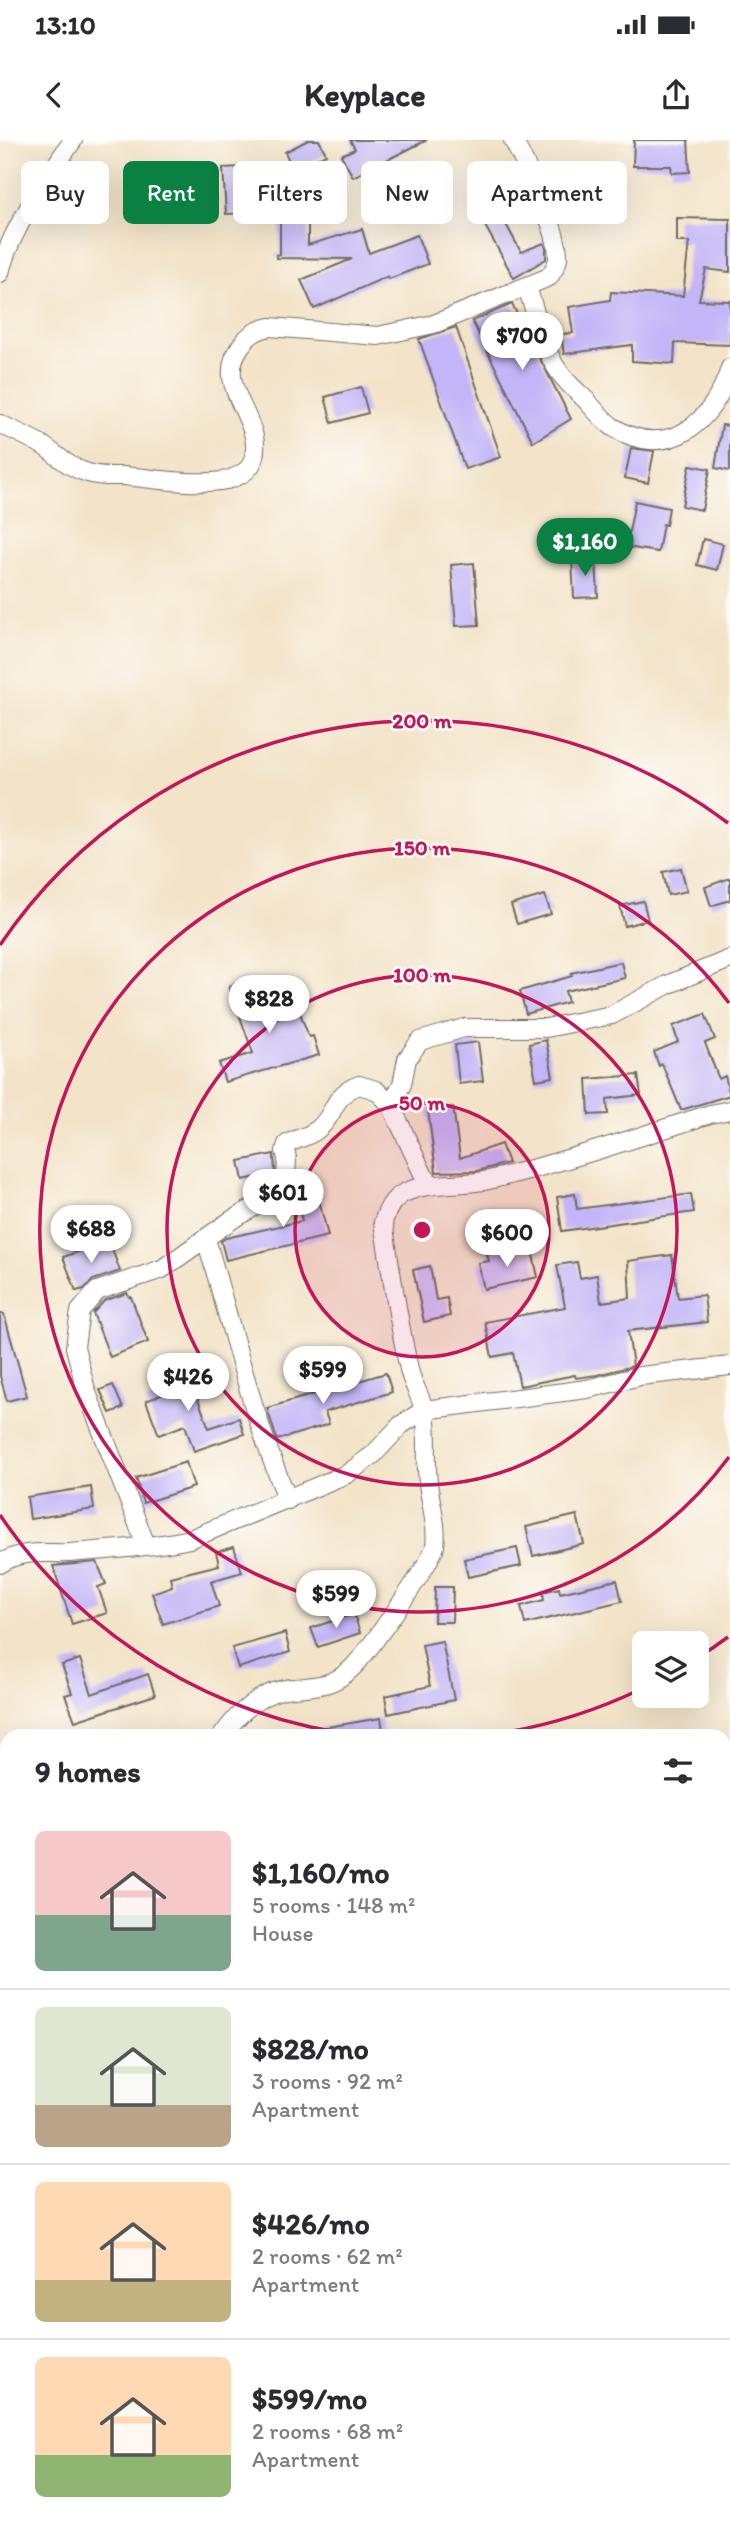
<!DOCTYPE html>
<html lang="en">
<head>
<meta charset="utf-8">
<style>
	:root { --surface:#fff; --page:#f7f7f7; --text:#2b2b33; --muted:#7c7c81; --line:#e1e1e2; --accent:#0b8043 }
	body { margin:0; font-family:Itim,sans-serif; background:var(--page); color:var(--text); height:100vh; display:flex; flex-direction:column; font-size:26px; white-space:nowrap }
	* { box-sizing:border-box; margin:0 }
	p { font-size:23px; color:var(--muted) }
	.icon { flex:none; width:38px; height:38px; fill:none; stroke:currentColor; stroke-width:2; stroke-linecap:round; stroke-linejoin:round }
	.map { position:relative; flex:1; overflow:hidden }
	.sheet { position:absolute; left:0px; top:1589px; width:732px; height:798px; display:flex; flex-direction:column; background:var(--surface); border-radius:21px 21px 0 0; box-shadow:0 7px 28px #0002 }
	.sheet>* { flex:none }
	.guide { position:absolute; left:21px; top:21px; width:690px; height:63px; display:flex; gap:14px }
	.controls { position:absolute; left:632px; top:1491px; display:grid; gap:14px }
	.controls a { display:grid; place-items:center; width:77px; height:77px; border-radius:10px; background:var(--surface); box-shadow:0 7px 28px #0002; font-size:35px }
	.price { position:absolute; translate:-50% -60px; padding:0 16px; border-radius:24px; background:#fff; color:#222; font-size:23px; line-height:46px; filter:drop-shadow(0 2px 4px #0008) }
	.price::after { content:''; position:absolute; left:50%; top:42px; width:21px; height:16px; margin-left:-10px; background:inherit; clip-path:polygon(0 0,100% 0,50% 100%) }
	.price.on { background:var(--accent); color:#fff }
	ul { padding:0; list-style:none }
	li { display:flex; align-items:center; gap:21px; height:175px; padding:0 35px }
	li+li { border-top:2px solid var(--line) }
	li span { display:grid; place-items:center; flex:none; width:196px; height:140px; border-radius:10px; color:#555 }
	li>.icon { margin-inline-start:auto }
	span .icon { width:84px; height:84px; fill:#fffc; stroke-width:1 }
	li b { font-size:30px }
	h2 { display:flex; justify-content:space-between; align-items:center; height:84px; padding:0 35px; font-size:30px }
	.tag { padding:0 24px; border-radius:10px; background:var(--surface); box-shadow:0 7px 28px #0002; font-size:24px; line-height:63px }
	.tag.on { background:var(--accent); color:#fff }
	.status { display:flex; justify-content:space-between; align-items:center; height:49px; padding:0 35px; background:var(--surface); direction:ltr }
	.status svg { height:19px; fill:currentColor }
	header { display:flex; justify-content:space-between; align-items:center; height:91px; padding:0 35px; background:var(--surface); font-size:32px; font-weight:800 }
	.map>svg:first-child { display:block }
</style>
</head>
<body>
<div class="status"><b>13:10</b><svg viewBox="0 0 49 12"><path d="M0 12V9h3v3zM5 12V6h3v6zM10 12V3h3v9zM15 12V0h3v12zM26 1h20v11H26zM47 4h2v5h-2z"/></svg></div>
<header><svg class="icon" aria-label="back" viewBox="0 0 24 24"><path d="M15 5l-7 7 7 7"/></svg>Keyplace<svg class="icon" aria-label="share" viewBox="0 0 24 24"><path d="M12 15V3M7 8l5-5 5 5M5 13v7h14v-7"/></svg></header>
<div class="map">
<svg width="730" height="2387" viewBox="0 0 730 2387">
	<rect width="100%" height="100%" fill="#fdfcf7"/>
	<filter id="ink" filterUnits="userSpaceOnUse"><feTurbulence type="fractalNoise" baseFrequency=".0143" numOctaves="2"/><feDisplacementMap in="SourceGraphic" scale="14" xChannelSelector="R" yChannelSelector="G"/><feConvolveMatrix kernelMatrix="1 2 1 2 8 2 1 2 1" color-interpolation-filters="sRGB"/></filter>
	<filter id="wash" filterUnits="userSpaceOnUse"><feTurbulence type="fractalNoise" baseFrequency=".00686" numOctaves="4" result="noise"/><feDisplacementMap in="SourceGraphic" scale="28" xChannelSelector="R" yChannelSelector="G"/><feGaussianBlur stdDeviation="1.57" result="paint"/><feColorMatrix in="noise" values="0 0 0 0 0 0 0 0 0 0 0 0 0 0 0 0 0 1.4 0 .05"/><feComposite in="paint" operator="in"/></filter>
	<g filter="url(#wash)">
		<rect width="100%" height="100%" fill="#f3e3c8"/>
		<g id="blocks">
			<g fill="#c3b5f7">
				<path d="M 308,0 L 319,0 L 326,14 L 293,30 L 285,12 Z"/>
				<path d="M 350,0 L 427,0 L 353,37 L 341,15 L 355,9 Z"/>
				<path d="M 634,0 L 688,0 L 690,32 L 672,33 L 671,26 L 633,26 Z"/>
				<path d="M 242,27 L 246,73 L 226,74 L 223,28 Z"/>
				<path d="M 501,75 L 521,112 L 544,103 L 546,108 L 546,119 L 514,138 L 484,84 Z"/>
				<path d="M 677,78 L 730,79 L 730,132 L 706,129 L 699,160 L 730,161 L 730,205 L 675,203 L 674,224 L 632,221 L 632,205 L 564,214 L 561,194 L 573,193 L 569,167 L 610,160 L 611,152 L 683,156 L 689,102 L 677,102 Z"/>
				<path d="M 280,81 L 308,81 L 308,105 L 362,89 L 369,113 L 417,95 L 428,124 L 389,139 L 388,136 L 314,169 L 301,140 L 352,119 L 276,118 L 276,115 L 280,114 Z"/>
				<path d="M 512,164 L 571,279 L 533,302 L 472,181 Z"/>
				<path d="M 456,187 L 501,317 L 465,329 L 419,199 Z"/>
				<path d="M 361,247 L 368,273 L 332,283 L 325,257 Z"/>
				<path d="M 722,285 L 730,286 L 730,331 L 715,328 Z"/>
				<path d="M 631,308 L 654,311 L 648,343 L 625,338 Z"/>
				<path d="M 690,325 L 710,329 L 702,370 L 682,366 Z"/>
				<path d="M 635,361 L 669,368 L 666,385 L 663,384 L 658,412 L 626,407 Z"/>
				<path d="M 703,399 L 723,404 L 717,430 L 697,425 Z"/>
				<path d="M 596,417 L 598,457 L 574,458 L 572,419 Z"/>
				<path d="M 474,423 L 479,485 L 456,486 L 451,425 Z"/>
				<path d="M 681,728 L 687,751 L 668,755 L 663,732 Z"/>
				<path d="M 730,738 L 730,760 L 711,766 L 705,747 Z"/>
				<path d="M 545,755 L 551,774 L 517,784 L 511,765 Z"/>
				<path d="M 643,761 L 648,780 L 625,786 L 620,766 Z"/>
				<path d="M 621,822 L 625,838 L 565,851 L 568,862 L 526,874 L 520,851 L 572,836 L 571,833 Z"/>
				<path d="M 247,839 L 257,867 L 293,854 L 309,897 L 313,896 L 319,915 L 225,942 L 219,923 L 253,913 L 229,846 Z"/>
				<path d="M 705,874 L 715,899 L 705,903 L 719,939 L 725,936 L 730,955 L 681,970 L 662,924 L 659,926 L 654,912 L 678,902 L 673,886 Z"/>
				<path d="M 546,900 L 553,937 L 536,940 L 529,904 Z"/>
				<path d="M 478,902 L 483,941 L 459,944 L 455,905 Z"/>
				<path d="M 638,935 L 641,955 L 607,959 L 608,974 L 589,975 L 587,939 Z"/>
				<path d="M 453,967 L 460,1018 L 501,1004 L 508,1023 L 477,1031 L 436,1032 L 428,970 Z"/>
				<path d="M 274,1014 L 275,1033 L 243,1040 L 239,1021 Z"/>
				<path d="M 315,1044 L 328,1096 L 226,1120 L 221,1101 L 226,1098 L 302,1081 L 294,1049 Z"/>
				<path d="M 575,1054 L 577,1069 L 691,1054 L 694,1072 L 562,1091 L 557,1057 Z"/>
				<path d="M 109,1101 L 120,1131 L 93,1140 L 84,1149 L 76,1151 L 63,1117 Z"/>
				<path d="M 506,1109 L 508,1116 L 532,1111 L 538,1137 L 484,1149 L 478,1123 L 489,1121 L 487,1114 Z"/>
				<path d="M 672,1115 L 678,1158 L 704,1155 L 707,1182 L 628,1191 L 633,1226 L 597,1235 L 576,1238 L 575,1235 L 520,1246 L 513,1213 L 492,1217 L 485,1182 L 565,1167 L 557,1125 L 577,1122 L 580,1138 L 597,1135 L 601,1162 L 630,1158 L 628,1121 Z"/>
				<path d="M 430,1126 L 436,1160 L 447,1158 L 450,1176 L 424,1182 L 413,1130 Z"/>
				<path d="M 127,1153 L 129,1157 L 131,1157 L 148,1202 L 110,1217 L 93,1173 L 104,1161 Z"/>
				<path d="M 0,1174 L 4,1174 L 27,1256 L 7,1261 L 0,1236 Z"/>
				<path d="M 184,1223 L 209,1288 L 239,1278 L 244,1294 L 194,1311 L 185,1285 L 159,1295 L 146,1261 L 173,1250 L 166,1231 Z"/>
				<path d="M 386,1233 L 392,1252 L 325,1272 L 329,1284 L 277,1300 L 267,1268 Z"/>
				<path d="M 113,1245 L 123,1268 L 110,1273 L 100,1250 Z"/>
				<path d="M 186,1322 L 194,1347 L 143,1363 L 136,1338 Z"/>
				<path d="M 91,1347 L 94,1369 L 30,1379 L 27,1357 Z"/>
				<path d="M 577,1375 L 584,1404 L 533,1416 L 526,1387 Z"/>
				<path d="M 234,1407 L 242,1432 L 211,1441 L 219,1466 L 163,1484 L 152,1453 L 172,1446 L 170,1437 L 219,1425 L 216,1412 Z"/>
				<path d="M 517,1408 L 521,1426 L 468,1437 L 464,1419 Z"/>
				<path d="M 97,1422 L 106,1444 L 98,1447 L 107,1473 L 72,1484 L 53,1426 Z"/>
				<path d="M 617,1440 L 622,1461 L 525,1484 L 521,1466 L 544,1460 L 543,1452 L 559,1448 L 560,1453 Z"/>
				<path d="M 435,1447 L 453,1447 L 452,1482 L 434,1482 Z"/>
				<path d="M 354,1474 L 360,1493 L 318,1507 L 311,1488 Z"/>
				<path d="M 285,1493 L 290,1512 L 238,1528 L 232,1508 Z"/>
				<path d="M 442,1501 L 454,1560 L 388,1574 L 385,1556 L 430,1546 L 422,1505 Z"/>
				<path d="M 80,1519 L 92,1554 L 148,1534 L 155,1555 L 75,1581 L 65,1555 L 72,1553 L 62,1525 Z"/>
				<path d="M 381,1578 L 384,1596 L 321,1596 L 321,1588 Z"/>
			</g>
		</g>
	</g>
	<g filter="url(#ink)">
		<use href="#blocks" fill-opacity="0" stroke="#716b62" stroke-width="2"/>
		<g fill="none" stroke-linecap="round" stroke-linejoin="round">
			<g stroke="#716b62" stroke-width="20">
				<g id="minor">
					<path d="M 0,133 C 9,92 49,35 73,0"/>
					<path d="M 527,147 C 535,170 542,202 554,224 C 562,238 574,249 586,260 C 594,269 603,280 613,287 C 668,322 714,282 730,228"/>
					<path d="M 0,284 C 13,290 26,296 39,303 C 56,313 68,328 88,333 C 99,337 114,336 125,336 C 157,339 195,346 227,340 C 237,337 248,332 252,323 C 269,282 211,249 240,207 C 248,195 256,190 270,187 L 378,196 L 434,184 L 549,137 C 552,132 558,124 558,118 C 559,91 526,25 513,0"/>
					<path d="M 391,965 L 402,944 L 407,919 L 420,901 L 464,888 L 546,888 L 612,875 L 667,845 L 730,819"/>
					<path d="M 206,1099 C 232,1187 252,1276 288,1360"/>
					<path d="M 146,1405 L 86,1250 L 75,1207 L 80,1171 L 97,1151 L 162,1129 L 230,1081 L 280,1052 L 286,1040 L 287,1018 L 285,1011 L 287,1004 C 297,998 309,997 318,989 C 337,974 330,956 359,945 L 376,950 L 391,965 L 424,1036 L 433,1045"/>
					<path d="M 0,1424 C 21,1409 45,1414 69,1413 C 108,1410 153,1407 190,1399 L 347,1334 L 374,1314 L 401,1285 L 424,1270 L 587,1249 L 640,1236 L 730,1226"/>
					<path d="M 222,1596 C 240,1571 262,1550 294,1548 C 318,1546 334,1546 352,1528 C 366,1515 432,1422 435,1406 C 438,1385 430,1363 428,1342 C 425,1319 429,1296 425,1273 C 422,1258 412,1244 409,1229 C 398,1180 391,1131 383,1082 C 388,1069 391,1060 404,1053 C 428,1041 462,1046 489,1040 C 564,1022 636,998 710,974 L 730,970"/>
					<path d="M 724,2043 L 730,2045"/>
					<path d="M 724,2081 L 730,2078"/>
					<path d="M 0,2112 L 7,2109"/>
					<path d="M 314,2380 L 316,2387"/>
				</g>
			</g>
			<use href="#minor" stroke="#fff" stroke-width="18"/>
		</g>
	</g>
	<circle cx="422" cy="1090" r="127" fill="#c2185b" fill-opacity=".12"/>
	<g fill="none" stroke="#c2185b" stroke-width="3.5">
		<circle cx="422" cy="1090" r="127"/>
		<circle cx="422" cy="1090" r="255"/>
		<path d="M729 1317A382 382 0 1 1 729 863"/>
		<path d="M728 1497A509 509 0 0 1 699 1517M641 1549A509 509 0 0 1 480 1596M364 1596A509 509 0 0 1 0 1375M0 805A509 509 0 0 1 728 683"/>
	</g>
	<circle cx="422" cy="1090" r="10" fill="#c2185b" stroke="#fdfcf7" stroke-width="3.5"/>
	<g font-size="21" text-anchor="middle" font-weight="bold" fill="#c2185b" stroke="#fdfcf7" stroke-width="5" stroke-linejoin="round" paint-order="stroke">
		<text x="422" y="588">200 m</text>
		<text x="422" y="715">150 m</text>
		<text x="422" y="842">100 m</text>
		<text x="422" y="970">50 m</text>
	</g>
</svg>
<div class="controls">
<a><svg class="icon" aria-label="layers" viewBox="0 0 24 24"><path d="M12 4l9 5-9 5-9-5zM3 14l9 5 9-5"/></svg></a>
</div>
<b class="price" style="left:522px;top:232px">$700</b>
<b class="price on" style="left:585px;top:438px">$1,160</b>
<b class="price" style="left:269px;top:895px">$828</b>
<b class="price" style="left:283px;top:1089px">$601</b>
<b class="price" style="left:91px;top:1125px">$688</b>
<b class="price" style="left:507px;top:1129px">$600</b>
<b class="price" style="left:323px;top:1266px">$599</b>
<b class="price" style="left:188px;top:1273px">$426</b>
<b class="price" style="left:336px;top:1490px">$599</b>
<div class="guide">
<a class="tag">Buy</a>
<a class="tag on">Rent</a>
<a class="tag">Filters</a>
<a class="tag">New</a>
<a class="tag">Apartment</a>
</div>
<section class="sheet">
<h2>9 homes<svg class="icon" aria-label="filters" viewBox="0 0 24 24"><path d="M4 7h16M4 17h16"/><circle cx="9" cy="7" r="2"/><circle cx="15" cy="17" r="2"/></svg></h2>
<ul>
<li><span style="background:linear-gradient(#f6c9c9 60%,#7fa58c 0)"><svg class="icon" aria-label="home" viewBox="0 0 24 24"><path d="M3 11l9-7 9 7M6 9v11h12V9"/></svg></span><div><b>$1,160/mo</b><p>5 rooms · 148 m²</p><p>House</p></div></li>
<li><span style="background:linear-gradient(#dfe7d0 70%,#b9a48a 0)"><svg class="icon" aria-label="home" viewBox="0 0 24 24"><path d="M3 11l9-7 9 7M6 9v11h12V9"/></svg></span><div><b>$828/mo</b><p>3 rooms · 92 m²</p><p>Apartment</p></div></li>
<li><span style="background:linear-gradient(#ffd9b3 70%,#c2b280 0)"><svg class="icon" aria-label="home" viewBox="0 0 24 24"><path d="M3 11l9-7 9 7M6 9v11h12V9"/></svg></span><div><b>$426/mo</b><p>2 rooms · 62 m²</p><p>Apartment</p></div></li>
<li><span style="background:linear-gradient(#ffd9b3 70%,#8fb573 0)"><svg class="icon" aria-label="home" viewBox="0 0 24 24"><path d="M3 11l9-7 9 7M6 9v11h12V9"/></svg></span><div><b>$599/mo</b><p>2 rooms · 68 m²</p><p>Apartment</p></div></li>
</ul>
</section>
</div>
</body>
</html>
